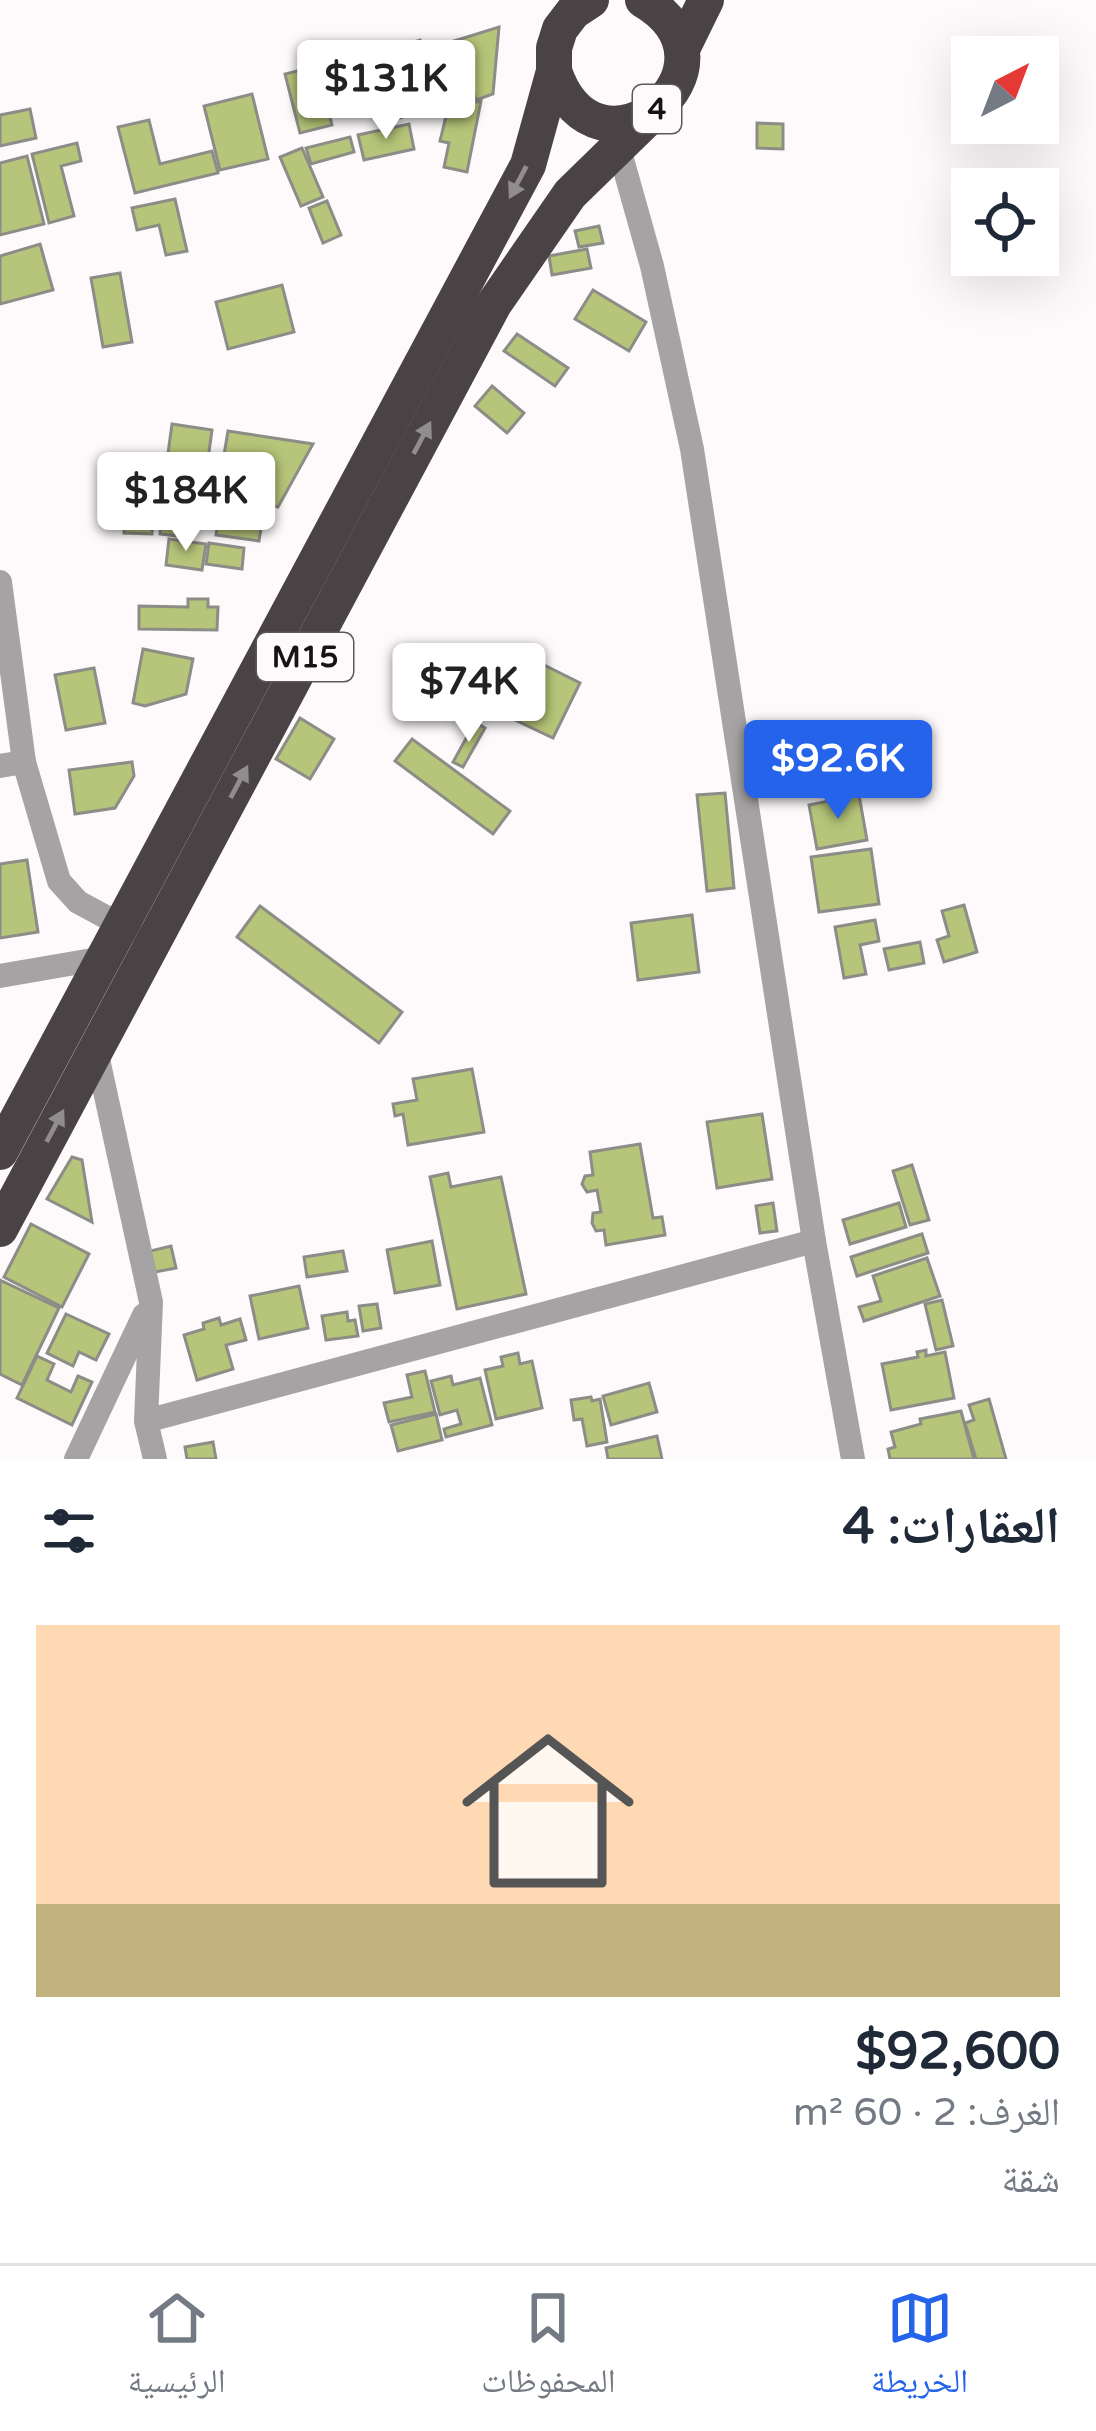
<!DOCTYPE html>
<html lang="ar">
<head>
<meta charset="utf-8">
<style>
	:root { --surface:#fff; --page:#f2f2f3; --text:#1f2937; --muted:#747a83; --line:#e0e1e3; --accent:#2563eb }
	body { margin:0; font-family:"Varela Round","Noto Naskh Arabic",sans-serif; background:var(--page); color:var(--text); direction:rtl; height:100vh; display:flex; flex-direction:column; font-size:45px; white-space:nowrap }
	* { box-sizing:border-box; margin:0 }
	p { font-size:39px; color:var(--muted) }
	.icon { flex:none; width:66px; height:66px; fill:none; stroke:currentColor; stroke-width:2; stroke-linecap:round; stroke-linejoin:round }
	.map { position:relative; height:1459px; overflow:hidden; direction:ltr }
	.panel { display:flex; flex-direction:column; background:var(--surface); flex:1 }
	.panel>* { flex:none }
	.needle { width:78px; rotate:42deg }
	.buttons { position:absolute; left:951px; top:36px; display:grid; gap:24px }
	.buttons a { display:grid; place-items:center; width:108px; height:108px; border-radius:0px; background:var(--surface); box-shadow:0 12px 48px #0002; font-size:60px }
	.price { position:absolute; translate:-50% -102px; padding:0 27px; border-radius:12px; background:#fff; color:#222; font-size:39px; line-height:78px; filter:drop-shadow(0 3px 6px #0008) }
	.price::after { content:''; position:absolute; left:50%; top:72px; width:36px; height:27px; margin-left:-18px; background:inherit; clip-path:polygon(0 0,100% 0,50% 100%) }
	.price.on { background:var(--accent); color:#fff }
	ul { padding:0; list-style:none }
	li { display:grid; align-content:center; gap:24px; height:636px; padding:0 36px }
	li span { display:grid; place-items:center; height:372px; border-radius:0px; color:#555 }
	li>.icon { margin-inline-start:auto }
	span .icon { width:216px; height:216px; fill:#fffc; stroke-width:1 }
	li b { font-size:51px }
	h2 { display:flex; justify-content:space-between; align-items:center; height:144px; padding:0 36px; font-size:51px }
	.dock { display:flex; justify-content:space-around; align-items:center; height:168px; border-top:3px solid var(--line); background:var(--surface); font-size:33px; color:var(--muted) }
	.dock a { display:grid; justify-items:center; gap:6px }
	.dock .on { color:var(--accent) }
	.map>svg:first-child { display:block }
</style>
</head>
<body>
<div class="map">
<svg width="1096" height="1459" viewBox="0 0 1096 1459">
	<rect width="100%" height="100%" fill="#fefafb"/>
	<g fill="#b6c579" stroke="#8c8d87" stroke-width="3">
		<path d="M 499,27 L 493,94 L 476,100 L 454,41 Z"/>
		<path d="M 420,40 L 441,104 L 396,119 L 375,54 Z"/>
		<path d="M 333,62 L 338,80 L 321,84 L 332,125 L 300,133 L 285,74 Z"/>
		<path d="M 252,94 L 268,159 L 220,170 L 204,106 Z"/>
		<path d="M 481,101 L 467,172 L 444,167 L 449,143 L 440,141 L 448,108 Z"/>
		<path d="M 30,109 L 36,138 L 0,146 L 0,115 Z"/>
		<path d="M 149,120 L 160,164 L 212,151 L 218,173 L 135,193 L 118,127 Z"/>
		<path d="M 757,123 L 783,124 L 783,149 L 757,148 Z"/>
		<path d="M 409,124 L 414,149 L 364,160 L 358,135 Z"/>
		<path d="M 350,137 L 354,152 L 311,164 L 306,148 Z"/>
		<path d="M 77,143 L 81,161 L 61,166 L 74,216 L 49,223 L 32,154 Z"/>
		<path d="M 302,148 L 323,197 L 301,206 L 280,157 Z"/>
		<path d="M 27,156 L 44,224 L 0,235 L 0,163 Z"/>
		<path d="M 175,199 L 187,251 L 166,255 L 159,225 L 137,230 L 132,208 Z"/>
		<path d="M 327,201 L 341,235 L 323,243 L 309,208 Z"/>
		<path d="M 599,226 L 603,243 L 579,247 L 575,231 Z"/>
		<path d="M 40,244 L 53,290 L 0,304 L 0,256 Z"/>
		<path d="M 587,249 L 591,268 L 552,275 L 549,256 Z"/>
		<path d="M 120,273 L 132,342 L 103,347 L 91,278 Z"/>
		<path d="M 282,285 L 294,332 L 228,349 L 216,302 Z"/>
		<path d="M 593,290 L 646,322 L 629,351 L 575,319 Z"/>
		<path d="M 517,334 L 568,368 L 555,386 L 504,351 Z"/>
		<path d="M 492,386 L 524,413 L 507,433 L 475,406 Z"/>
		<path d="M 172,424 L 212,430 L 205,481 L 165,475 Z"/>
		<path d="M 228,431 L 313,444 L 278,507 L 218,491 Z"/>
		<path d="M 129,482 L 184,489 L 182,508 L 127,501 Z"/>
		<path d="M 221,502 L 264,508 L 259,541 L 216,535 Z"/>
		<path d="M 125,511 L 153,512 L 152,534 L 124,533 Z"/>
		<path d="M 162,513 L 179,515 L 177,536 L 160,534 Z"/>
		<path d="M 169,539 L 206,544 L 202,570 L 166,565 Z"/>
		<path d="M 209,543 L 244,548 L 242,569 L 206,564 Z"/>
		<path d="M 188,599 L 208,599 L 208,607 L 218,607 L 217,630 L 139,629 L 139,606 L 188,607 Z"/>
		<path d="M 143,649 L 193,659 L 186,694 L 145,706 L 133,703 Z"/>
		<path d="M 462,654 L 489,671 L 471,699 L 444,682 Z"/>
		<path d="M 433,658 L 451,670 L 437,692 L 419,680 Z"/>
		<path d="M 538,662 L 580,683 L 553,738 L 511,718 Z"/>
		<path d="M 94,668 L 105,723 L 66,730 L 55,675 Z"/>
		<path d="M 300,718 L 334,739 L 310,779 L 276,759 Z"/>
		<path d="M 475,722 L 485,728 L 463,767 L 453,762 Z"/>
		<path d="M 412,739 L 510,811 L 493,834 L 395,761 Z"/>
		<path d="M 132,762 L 134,776 L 115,808 L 75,814 L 69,770 Z"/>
		<path d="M 725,793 L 734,888 L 707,891 L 697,795 Z"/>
		<path d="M 859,795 L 867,840 L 817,849 L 809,805 Z"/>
		<path d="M 871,849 L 879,904 L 819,912 L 811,857 Z"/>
		<path d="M 27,860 L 38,932 L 0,938 L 0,864 Z"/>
		<path d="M 964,905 L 977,952 L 944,962 L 937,940 L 949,936 L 942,911 Z"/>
		<path d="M 260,906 L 402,1012 L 379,1043 L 237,937 Z"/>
		<path d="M 692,915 L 699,972 L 638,980 L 631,923 Z"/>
		<path d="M 875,920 L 879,941 L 860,945 L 866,974 L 844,978 L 835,927 Z"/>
		<path d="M 920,942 L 924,963 L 889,970 L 884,949 Z"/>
		<path d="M 472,1069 L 484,1132 L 408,1145 L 403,1114 L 395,1116 L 393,1104 L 417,1100 L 413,1079 Z"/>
		<path d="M 762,1114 L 772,1179 L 717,1188 L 707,1122 Z"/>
		<path d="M 640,1144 L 653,1218 L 662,1217 L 665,1235 L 606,1245 L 604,1230 L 596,1231 L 592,1223 L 593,1213 L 601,1212 L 597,1190 L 587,1192 L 582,1184 L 585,1176 L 593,1175 L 590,1152 Z"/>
		<path d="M 72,1157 L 82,1160 L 92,1222 L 47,1199 Z"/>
		<path d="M 912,1165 L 929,1220 L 910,1225 L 893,1171 Z"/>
		<path d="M 448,1173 L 451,1187 L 501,1177 L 526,1294 L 457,1309 L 430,1177 Z"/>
		<path d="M 773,1203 L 777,1231 L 760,1233 L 756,1206 Z"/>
		<path d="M 899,1203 L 906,1227 L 850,1244 L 843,1220 Z"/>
		<path d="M 31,1224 L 89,1254 L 62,1307 L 4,1277 Z"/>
		<path d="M 922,1234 L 928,1253 L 857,1276 L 851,1257 Z"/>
		<path d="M 432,1241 L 440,1285 L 395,1293 L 387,1250 Z"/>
		<path d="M 171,1246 L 176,1268 L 155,1272 L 150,1251 Z"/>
		<path d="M 343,1251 L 347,1271 L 307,1277 L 304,1257 Z"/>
		<path d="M 927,1258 L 940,1296 L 864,1321 L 859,1307 L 881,1301 L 873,1276 Z"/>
		<path d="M 0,1280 L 59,1308 L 22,1385 L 0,1374 Z"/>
		<path d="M 299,1286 L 308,1328 L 259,1339 L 250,1296 Z"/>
		<path d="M 942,1300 L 953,1346 L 936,1350 L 925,1304 Z"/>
		<path d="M 377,1304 L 381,1328 L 363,1331 L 359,1306 Z"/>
		<path d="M 347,1312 L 348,1321 L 355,1320 L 358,1336 L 326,1340 L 322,1316 Z"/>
		<path d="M 66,1314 L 109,1334 L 96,1360 L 79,1352 L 73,1366 L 47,1353 Z"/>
		<path d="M 219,1318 L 221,1325 L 240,1319 L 246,1340 L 226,1345 L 233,1369 L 197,1380 L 184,1335 L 204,1329 L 203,1323 Z"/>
		<path d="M 926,1350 L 926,1356 L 945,1352 L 954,1398 L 891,1410 L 882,1364 L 918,1357 L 917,1352 Z"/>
		<path d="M 518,1353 L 520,1364 L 532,1361 L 542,1408 L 496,1419 L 485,1370 L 503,1366 L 501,1357 Z"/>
		<path d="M 37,1356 L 54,1364 L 47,1380 L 71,1392 L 78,1376 L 92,1382 L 72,1425 L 17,1398 Z"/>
		<path d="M 425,1371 L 435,1412 L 389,1422 L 384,1403 L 412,1397 L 407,1375 Z"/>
		<path d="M 451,1376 L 453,1385 L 480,1378 L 492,1425 L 446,1437 L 444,1429 L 461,1424 L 457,1410 L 440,1415 L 431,1381 Z"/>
		<path d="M 649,1383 L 657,1412 L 611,1425 L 603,1396 Z"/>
		<path d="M 591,1397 L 592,1401 L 600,1399 L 607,1442 L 587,1446 L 582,1419 L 574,1420 L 571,1400 Z"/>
		<path d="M 989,1399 L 1006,1459 L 976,1459 L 965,1423 L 974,1420 L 969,1405 Z"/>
		<path d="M 961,1411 L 974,1459 L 890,1459 L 888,1449 L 895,1447 L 891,1432 L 921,1424 L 920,1419 Z"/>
		<path d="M 436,1414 L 442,1440 L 398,1451 L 391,1425 Z"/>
		<path d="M 657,1436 L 662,1459 L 608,1459 L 606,1448 Z"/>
		<path d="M 213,1442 L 216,1459 L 187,1459 L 185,1447 Z"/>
	</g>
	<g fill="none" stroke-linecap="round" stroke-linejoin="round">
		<g stroke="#a6a3a4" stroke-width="24">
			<path d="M 618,145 L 652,266 L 692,449 L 814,1241 L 853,1459"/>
			<path d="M 0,582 L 24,762 L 59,881 L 78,902 L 130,930"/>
			<path d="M 0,766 L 24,762"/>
			<path d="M 0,976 L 104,958 L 109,961"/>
			<path d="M 92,1047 L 96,1050 L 151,1302 L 146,1421 L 155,1459"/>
			<path d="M 146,1421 L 814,1241"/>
			<path d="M 76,1459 L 144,1315"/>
		</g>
		<g stroke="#494345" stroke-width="36">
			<path d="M 682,49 L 706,0"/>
			<path d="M 554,71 C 597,197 755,66 643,0"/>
			<path d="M 0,1152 L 528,165 L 554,71 L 554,48 L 560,29 L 573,12 L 591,0"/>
			<path d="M 0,1229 L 494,304 L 570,194 L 652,114"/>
		</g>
	</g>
	<defs><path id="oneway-solid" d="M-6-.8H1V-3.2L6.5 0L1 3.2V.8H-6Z" transform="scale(3)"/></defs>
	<g fill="#918c8e">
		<use href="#oneway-solid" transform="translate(518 182) rotate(118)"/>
		<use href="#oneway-solid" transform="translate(422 438) rotate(-62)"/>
		<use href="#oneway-solid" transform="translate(239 782) rotate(-62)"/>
		<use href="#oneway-solid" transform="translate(55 1126) rotate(-62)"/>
	</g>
	<g text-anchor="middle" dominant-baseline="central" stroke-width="9" stroke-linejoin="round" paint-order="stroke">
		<g fill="#fefafb" stroke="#5c5859" stroke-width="3">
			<rect x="633" y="85" width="48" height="48" rx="9"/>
			<rect x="257" y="633" width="96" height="48" rx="9"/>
		</g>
		<g font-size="30" font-weight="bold" fill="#161314">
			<text x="657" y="109">4</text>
			<text x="305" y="657">M15</text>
		</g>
	</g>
</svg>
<div class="buttons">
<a><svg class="needle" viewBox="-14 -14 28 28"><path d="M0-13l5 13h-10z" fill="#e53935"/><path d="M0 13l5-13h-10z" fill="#747a83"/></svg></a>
<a><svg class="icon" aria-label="locate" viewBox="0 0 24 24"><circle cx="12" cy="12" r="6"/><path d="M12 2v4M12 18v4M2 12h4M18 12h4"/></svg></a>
</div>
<b class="price" style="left:386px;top:142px">$131K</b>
<b class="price" style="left:186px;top:554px">$184K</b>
<b class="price" style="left:469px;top:745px">$74K</b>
<b class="price on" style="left:838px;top:822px">$92.6K</b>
</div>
<section class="panel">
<h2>العقارات: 4<svg class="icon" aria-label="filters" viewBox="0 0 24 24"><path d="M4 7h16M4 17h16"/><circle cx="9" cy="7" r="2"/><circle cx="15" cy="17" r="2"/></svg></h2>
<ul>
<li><span style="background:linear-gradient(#ffd9b3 75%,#c2b280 0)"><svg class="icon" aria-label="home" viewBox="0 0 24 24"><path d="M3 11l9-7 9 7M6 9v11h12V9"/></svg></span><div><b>$92,600</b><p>الغرف: 2 · 60 m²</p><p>شقة</p></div></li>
</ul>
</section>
<nav class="dock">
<a class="on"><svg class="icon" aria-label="map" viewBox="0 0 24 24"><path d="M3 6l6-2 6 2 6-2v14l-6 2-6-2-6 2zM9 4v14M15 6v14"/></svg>الخريطة</a>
<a><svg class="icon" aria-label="saved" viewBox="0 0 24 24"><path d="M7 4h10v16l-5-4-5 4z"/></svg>المحفوظات</a>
<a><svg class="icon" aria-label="home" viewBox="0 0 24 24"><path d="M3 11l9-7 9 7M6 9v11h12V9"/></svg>الرئيسية</a>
</nav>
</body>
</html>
